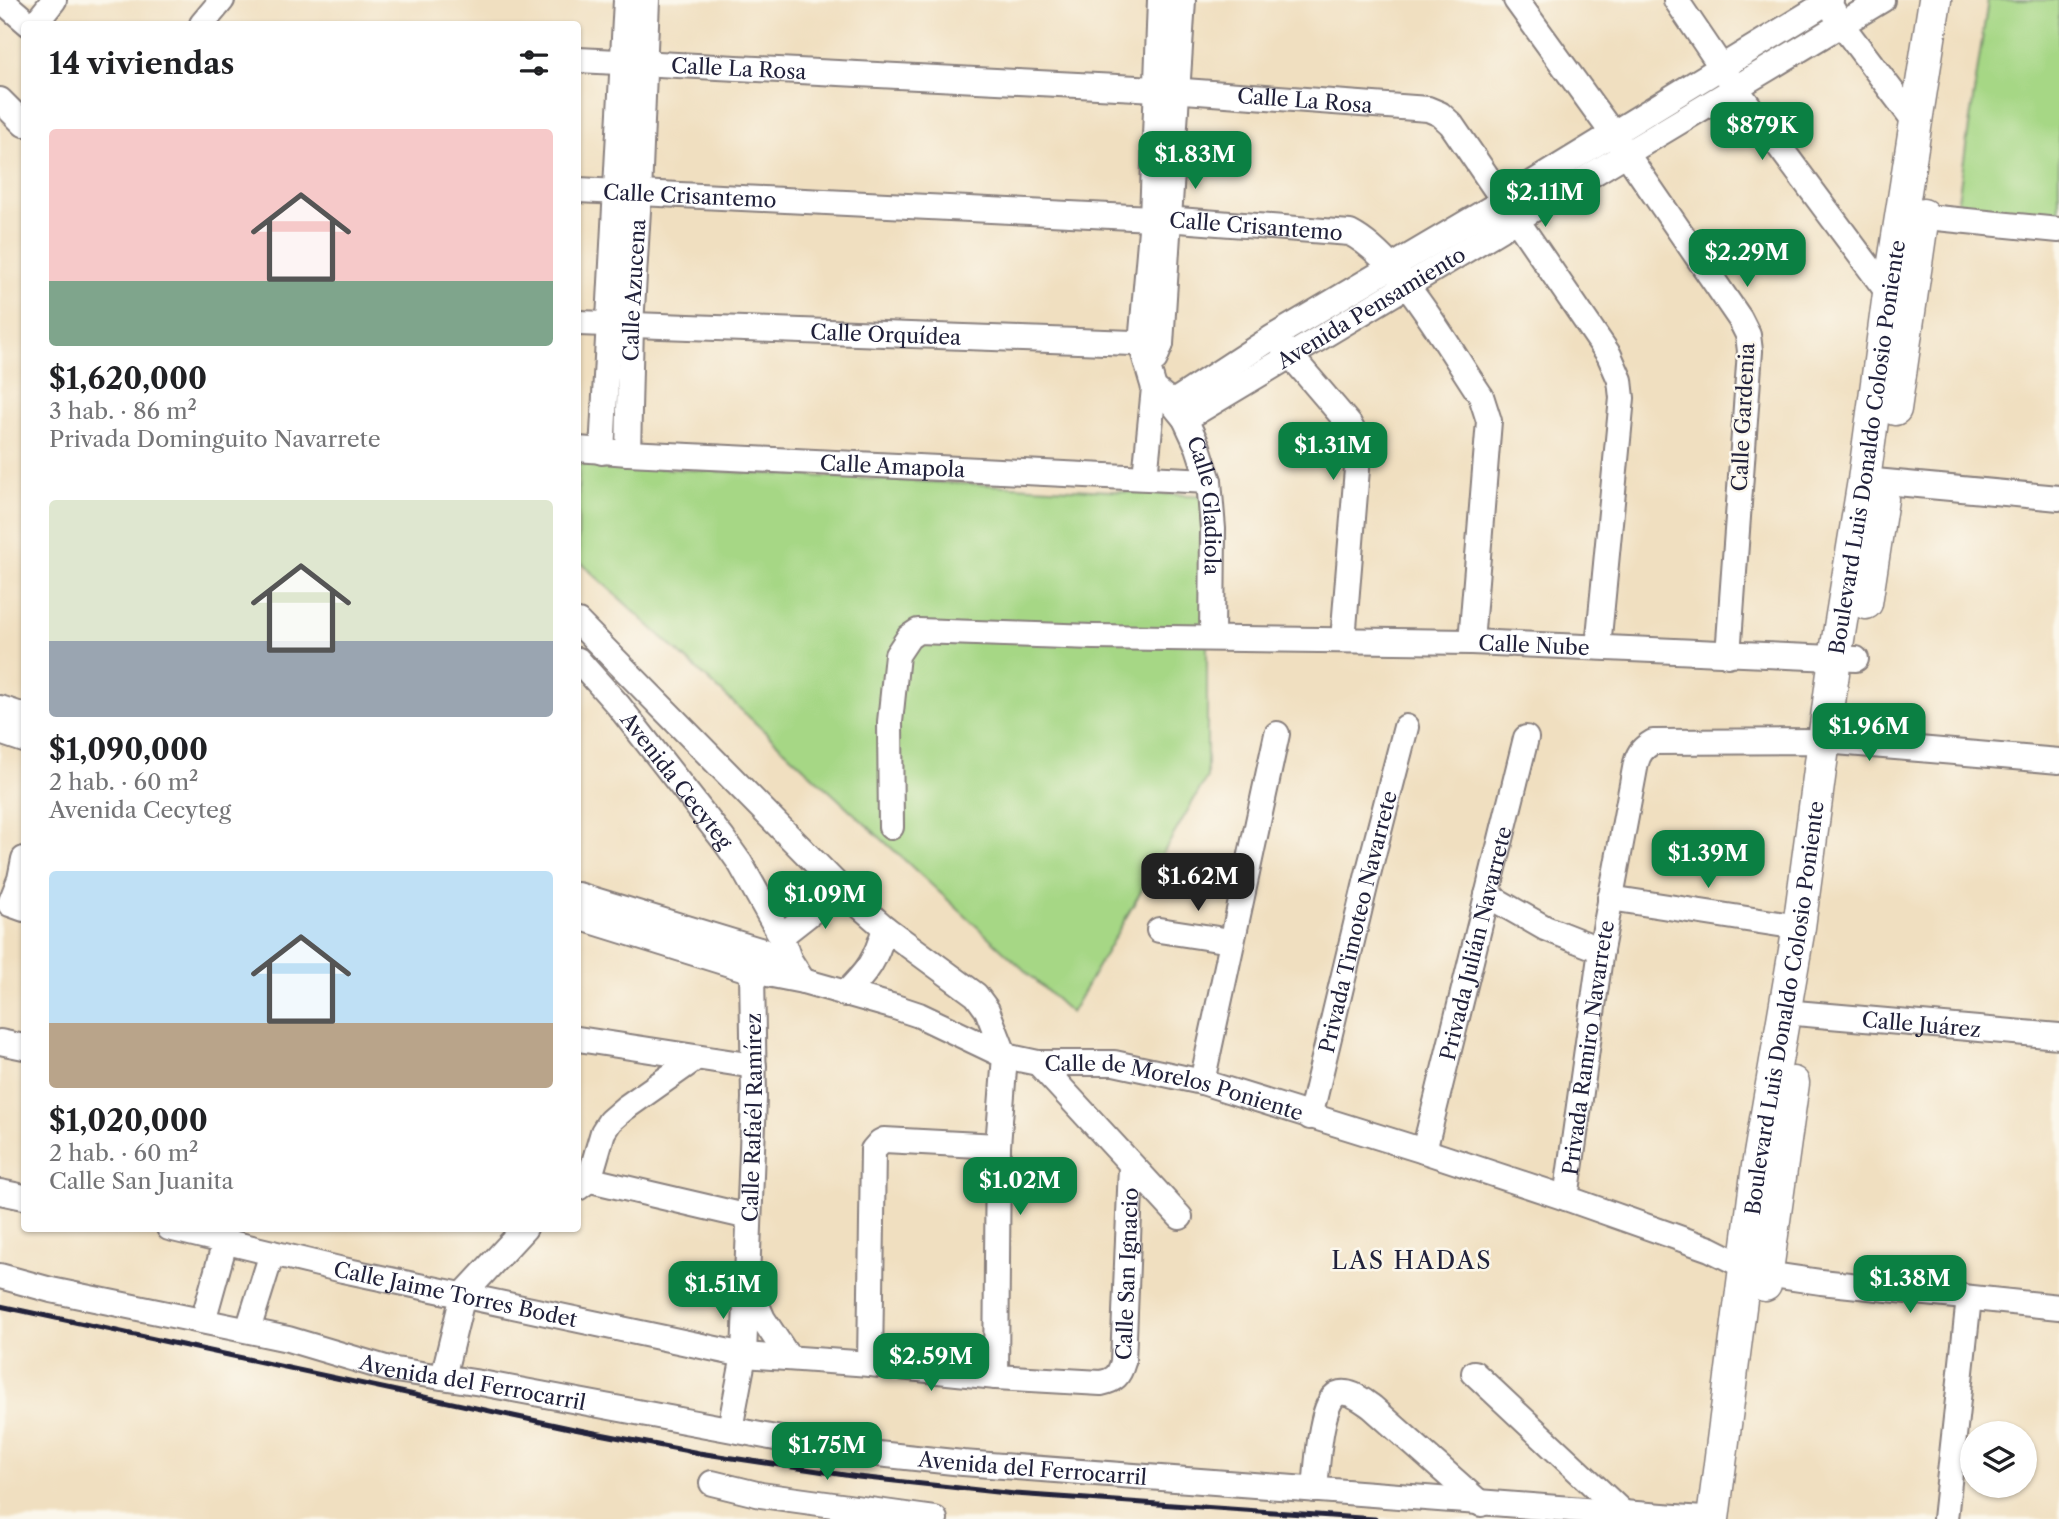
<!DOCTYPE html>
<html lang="es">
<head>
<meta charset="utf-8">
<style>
	:root { --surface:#fff; --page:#f2f2f2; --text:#202124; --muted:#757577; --accent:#0b8043 }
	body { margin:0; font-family:"Libre Caslon Text",serif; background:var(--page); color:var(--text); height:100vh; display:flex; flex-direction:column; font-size:26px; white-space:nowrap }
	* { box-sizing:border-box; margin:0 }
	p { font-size:23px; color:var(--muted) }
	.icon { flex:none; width:38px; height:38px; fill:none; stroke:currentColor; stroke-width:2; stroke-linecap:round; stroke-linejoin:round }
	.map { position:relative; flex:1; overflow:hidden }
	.details { position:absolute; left:21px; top:21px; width:560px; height:1211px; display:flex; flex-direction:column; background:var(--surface); border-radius:7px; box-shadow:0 2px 5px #0004 }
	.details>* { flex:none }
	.fabs { position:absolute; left:1960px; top:1421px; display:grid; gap:14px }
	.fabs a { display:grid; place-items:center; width:77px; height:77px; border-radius:50%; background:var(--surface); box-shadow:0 2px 5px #0004; font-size:35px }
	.price { position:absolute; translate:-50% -60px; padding:0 16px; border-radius:14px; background:var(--accent); color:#fff; font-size:23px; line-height:46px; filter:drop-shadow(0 2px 4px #0008) }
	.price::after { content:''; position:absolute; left:50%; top:42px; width:21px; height:16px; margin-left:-10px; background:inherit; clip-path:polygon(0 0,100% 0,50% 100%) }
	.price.active { background:#222; color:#fff }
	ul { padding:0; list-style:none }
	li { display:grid; align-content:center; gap:14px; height:371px; padding:0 28px }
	li span { display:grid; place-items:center; height:217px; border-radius:7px; color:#555 }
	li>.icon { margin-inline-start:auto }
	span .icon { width:126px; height:126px; fill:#fffc; stroke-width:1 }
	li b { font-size:30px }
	h2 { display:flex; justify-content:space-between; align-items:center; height:84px; padding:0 28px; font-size:30px }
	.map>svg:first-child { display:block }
</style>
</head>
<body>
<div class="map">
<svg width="2059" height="1519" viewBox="0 0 2059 1519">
	<rect width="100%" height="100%" fill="#fbf7ec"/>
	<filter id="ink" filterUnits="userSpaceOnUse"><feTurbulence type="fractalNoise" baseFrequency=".0143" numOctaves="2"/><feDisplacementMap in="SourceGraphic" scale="14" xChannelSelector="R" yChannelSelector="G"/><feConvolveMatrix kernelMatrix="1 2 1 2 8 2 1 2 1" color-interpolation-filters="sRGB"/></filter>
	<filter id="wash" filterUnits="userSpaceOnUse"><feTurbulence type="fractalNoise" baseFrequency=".00686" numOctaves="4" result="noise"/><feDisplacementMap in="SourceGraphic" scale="28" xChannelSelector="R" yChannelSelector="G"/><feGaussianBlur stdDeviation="1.57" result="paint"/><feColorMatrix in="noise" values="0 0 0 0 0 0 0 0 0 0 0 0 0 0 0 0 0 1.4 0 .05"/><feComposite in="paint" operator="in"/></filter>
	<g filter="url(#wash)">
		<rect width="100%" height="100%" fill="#f0dfc0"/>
		<g fill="#a6d785" stroke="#647c60" stroke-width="2">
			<path d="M 1988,0 L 2059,0 L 2059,215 L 1957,206 Z"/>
			<path d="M 578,464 L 1207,496 L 1207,777 L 1071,1013 L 578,560 Z"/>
		</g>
	</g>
	<g filter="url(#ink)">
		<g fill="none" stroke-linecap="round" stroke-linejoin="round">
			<g stroke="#89807e" stroke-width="28">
				<g id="minor">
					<path d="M 1,0 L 29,24"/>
					<path id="s1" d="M 1160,0 L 1152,218 L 1141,344 L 1154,388 L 1172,403 L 1185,419 L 1198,447 L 1209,481 L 1213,529 L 1212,637"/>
					<path d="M 1516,0 L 1613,134 L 1740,319 L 1748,335 L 1750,351 L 1728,655"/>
					<path d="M 1676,0 L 1735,87 L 1889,294"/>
					<path d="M 1833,10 L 1841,24 L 1916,123"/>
					<path d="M 35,24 L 54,0"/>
					<path d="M 202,24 L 222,0"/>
					<path id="s2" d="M 578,60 L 1157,89 L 1428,109 L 1440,114 L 1451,124 L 1609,355 L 1620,380 L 1622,398 L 1598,647"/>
					<path d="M 0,100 L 24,124"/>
					<path id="s3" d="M 578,190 L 1152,218 L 1350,233 C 1399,258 1449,349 1481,396 L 1489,421 L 1471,642"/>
					<path d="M 1906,215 L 2059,230"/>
					<path id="s4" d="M 578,323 L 1161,344"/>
					<path d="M 1279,342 L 1349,424 L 1355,435 L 1357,448 L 1357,469 L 1343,640"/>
					<path d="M 1155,359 L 1161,344 L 1183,0"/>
					<path d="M 1172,403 L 1273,337 L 1503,201 L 1831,0"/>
					<path id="s5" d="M 1185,419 L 1882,0"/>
					<path id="s6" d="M 578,449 L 628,453 L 1209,481"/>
					<path d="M 602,452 L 626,0"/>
					<path id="s7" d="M 628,453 L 631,325 L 639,194 L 647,0"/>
					<path d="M 1145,477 L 1154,388"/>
					<path d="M 1864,480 L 2059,498"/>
					<path d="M 578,622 L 845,893 L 885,928 L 976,995 L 987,1010 L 1005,1056 L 998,1146 L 996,1377"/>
					<path id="s8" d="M 578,660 L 618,705 L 723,839 L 740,863 L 781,936 L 789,959 L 803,981"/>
					<path d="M 0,708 L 24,716"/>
					<path d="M 0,732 L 24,740"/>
					<path id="s9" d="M 891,827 L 890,722 L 897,655 L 909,637 L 918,631 L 1093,637 L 1471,642 L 1856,659"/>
					<path d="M 24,859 L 20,879 L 10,904 L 24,909"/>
					<path d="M 578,895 L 789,959"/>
					<path d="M 1487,895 L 1545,928 L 1601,950"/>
					<path d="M 1610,898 L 1799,927"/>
					<path id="s10" d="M 578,917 L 752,971 L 803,981 L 895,1007 L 919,1015 L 1005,1056 L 1038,1063 L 1114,1063 L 1202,1082 L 1424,1151 L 1566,1198 L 1710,1249 L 1746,1267 L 1766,1274 L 1821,1282 L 2059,1307"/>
					<path d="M 1159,930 L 1231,941"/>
					<path d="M 781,936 L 818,907 L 845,893"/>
					<path d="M 845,994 C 869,970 875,961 885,928"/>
					<path id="s11" d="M 1784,1012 L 2059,1036"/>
					<path d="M 578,1039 L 754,1066"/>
					<path d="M 0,1042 L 24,1047"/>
					<path d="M 1038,1063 L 1180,1217"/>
					<path d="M 1202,1082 L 1277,734"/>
					<path id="s12" d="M 1310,1117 L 1368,874 L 1406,727"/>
					<path id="s13" d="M 1424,1151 L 1526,738"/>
					<path d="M 578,1177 L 749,1217"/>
					<path d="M 578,1188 L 589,1180 L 603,1132 L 610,1121 L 625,1108 L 696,1058"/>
					<path d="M 0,1192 L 24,1197"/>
					<path id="s14" d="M 1566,1198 L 1601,950 L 1636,763 C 1639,752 1643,748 1653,742 L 1825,741 L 2059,761"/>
					<path id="s15" d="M 169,1228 L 343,1270 L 744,1355 L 870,1364 L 996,1377 L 1101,1383 C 1115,1380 1119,1376 1123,1362 L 1131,1166"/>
					<path id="s16" d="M 0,1276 L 51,1290 L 288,1339 L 389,1369 L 481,1383 L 840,1450 L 963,1463 L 1702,1519"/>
					<path d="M 750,1289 L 763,1319 L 789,1358"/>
					<path d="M 203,1321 L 225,1242"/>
					<path d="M 248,1330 L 272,1253"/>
					<path d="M 870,1364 L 873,1150 L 880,1142 L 884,1140 L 998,1146"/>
					<path d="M 1474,1373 L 1622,1512"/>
					<path d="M 443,1377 L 463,1295 L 525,1228"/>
					<path id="s17" d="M 730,1429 L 744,1355 L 754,1098 L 752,971"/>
					<path d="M 712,1483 L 761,1495 L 935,1519"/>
					<path d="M 1315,1490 C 1317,1471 1320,1402 1337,1394 C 1349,1389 1362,1400 1372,1407 L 1481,1504"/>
					<path d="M 1945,1519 L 1969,1298"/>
				</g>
			</g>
			<g stroke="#89807e" stroke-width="35">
				<g id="major">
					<path d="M 1895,409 L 1923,215"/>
					<path d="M 1866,603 L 1882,499"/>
					<path d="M 1765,1285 L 1793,1083"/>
					<path id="s18" d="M 1713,1519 L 1758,1166 L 1799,927 L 1835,658 L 1864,480 L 1889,294 L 1935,0"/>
				</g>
			</g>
			<use href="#minor" stroke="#fff" stroke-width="24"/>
			<use href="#major" stroke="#fff" stroke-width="32"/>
			<path stroke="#22223b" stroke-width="5" d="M 0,1306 L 574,1429 L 699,1453 L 858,1477 L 1015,1494 L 1375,1519"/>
		</g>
	</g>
	<g text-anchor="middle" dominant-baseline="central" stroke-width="5" stroke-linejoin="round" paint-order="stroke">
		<g font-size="21" fill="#22223b" stroke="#fbf7ec">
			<text stroke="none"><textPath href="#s2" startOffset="161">Calle La Rosa</textPath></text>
			<text stroke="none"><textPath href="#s2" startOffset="728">Calle La Rosa</textPath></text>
			<text stroke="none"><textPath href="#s3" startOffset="112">Calle Crisantemo</textPath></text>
			<text stroke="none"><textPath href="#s3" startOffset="679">Calle Crisantemo</textPath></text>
			<text stroke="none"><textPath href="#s7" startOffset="163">Calle Azucena</textPath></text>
			<text stroke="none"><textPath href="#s5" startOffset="217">Avenida Pensamiento</textPath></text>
			<text stroke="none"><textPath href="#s4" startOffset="308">Calle Orquídea</textPath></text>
			<text transform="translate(1743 417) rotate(-87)">Calle Gardenia</text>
			<text stroke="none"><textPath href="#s18" startOffset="1083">Boulevard Luis Donaldo Colosio Poniente</textPath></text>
			<text stroke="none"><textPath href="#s6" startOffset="315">Calle Amapola</textPath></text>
			<text stroke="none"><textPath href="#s1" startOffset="525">Calle Gladiola</textPath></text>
			<text stroke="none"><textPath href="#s9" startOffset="821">Calle Nube</textPath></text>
			<text stroke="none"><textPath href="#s8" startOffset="156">Avenida Cecyteg</textPath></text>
			<text stroke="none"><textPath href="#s12" startOffset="201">Privada Timoteo Navarrete</textPath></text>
			<text stroke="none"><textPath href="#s13" startOffset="214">Privada Julián Navarrete</textPath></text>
			<text stroke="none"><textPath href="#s18" startOffset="516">Boulevard Luis Donaldo Colosio Poniente</textPath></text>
			<text stroke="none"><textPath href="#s11" startOffset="138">Calle Juárez</textPath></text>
			<text stroke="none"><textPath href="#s14" startOffset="152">Privada Ramiro Navarrete</textPath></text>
			<text stroke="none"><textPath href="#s10" startOffset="623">Calle de Morelos Poniente</textPath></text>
			<text stroke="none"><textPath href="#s17" startOffset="313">Calle Rafaél Ramírez</textPath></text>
			<text stroke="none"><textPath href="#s15" startOffset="1068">Calle San Ignacio</textPath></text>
			<text stroke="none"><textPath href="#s15" startOffset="294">Calle Jaime Torres Bodet</textPath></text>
			<text stroke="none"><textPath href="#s16" startOffset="485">Avenida del Ferrocarril</textPath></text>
			<text stroke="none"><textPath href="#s16" startOffset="1052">Avenida del Ferrocarril</textPath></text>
		</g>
		<g font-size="24" letter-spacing="2" fill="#22223b" stroke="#fbf7ec">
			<text x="1412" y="1260">LAS HADAS</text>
		</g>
	</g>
</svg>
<div class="fabs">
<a><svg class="icon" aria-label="layers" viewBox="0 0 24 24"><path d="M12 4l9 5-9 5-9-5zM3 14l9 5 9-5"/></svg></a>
</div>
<b class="price" style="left:1762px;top:162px">$879K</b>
<b class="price" style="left:1195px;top:191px">$1.83M</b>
<b class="price" style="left:1545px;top:229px">$2.11M</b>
<b class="price" style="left:1747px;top:289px">$2.29M</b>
<b class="price" style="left:1333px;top:482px">$1.31M</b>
<b class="price" style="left:1869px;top:763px">$1.96M</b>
<b class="price" style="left:1708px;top:890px">$1.39M</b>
<b class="price active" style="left:1198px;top:913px">$1.62M</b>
<b class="price" style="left:825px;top:931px">$1.09M</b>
<b class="price" style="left:1020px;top:1217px">$1.02M</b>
<b class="price" style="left:1910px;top:1315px">$1.38M</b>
<b class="price" style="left:723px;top:1321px">$1.51M</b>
<b class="price" style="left:931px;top:1393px">$2.59M</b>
<b class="price" style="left:827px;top:1482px">$1.75M</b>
<section class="details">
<h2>14 viviendas<svg class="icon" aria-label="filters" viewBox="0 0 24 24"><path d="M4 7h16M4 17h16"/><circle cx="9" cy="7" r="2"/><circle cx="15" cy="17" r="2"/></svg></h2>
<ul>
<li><span style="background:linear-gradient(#f6c9c9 70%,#7fa58c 0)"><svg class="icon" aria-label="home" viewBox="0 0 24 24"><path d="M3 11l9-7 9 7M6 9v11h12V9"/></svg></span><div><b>$1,620,000</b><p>3 hab. · 86 m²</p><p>Privada Dominguito Navarrete</p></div></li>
<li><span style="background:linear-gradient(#dfe7d0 65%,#9aa5b1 0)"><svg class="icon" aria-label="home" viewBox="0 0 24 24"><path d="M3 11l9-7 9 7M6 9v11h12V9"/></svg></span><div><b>$1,090,000</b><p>2 hab. · 60 m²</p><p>Avenida Cecyteg</p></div></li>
<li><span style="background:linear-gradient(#bfe0f5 70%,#b9a48a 0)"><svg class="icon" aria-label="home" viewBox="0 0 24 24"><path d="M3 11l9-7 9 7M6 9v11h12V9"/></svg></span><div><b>$1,020,000</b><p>2 hab. · 60 m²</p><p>Calle San Juanita</p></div></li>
</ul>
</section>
</div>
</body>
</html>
